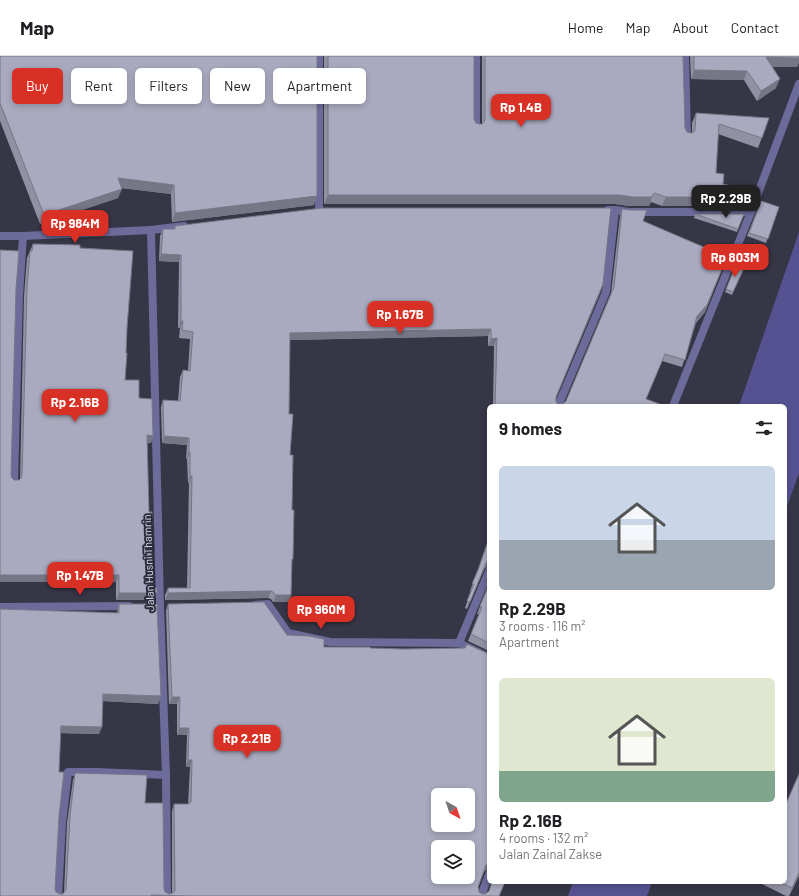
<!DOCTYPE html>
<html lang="en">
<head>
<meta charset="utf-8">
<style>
	:root { --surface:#fff; --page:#f6f6f6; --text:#202124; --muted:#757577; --line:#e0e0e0; --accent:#d93025 }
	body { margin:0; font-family:Barlow,sans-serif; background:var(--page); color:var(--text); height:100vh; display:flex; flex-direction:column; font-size:15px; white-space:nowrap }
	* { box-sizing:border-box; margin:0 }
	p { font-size:13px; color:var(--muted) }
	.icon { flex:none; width:22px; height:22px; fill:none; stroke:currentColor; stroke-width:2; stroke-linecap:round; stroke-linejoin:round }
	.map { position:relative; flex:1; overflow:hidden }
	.drawer { position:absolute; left:487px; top:348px; width:300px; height:480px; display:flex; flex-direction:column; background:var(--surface); border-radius:6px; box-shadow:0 2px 6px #0003 }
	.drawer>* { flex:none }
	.top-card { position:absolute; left:12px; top:12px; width:380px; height:36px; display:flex; gap:8px }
	.needle { width:26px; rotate:140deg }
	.controls { position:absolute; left:431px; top:732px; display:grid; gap:8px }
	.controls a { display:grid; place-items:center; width:44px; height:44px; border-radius:6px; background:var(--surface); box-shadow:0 2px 6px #0003; font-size:20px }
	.price { position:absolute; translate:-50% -34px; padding:0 9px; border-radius:8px; background:var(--accent); color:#fff; font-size:13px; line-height:26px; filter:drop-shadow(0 1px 2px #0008) }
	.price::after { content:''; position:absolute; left:50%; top:24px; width:12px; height:9px; margin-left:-6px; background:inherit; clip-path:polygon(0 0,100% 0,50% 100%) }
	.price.selected { background:#222; color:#fff }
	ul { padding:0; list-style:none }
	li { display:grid; align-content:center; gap:8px; height:212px; padding:0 12px }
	li span { display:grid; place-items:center; height:124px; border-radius:6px; color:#555 }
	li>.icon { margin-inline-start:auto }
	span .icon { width:72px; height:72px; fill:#fffc; stroke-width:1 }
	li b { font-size:17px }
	h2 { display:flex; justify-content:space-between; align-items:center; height:48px; padding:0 12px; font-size:17px }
	.pill { padding:0 14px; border-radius:6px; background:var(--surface); box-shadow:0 2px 6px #0003; font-size:14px; line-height:36px }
	.pill.selected { background:var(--accent); color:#fff }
	header { display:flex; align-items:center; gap:24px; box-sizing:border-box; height:56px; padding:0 20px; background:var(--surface); border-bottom:1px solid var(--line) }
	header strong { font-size:19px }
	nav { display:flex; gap:22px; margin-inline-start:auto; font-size:14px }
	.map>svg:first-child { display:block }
</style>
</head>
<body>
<header>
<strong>Map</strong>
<nav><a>Home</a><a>Map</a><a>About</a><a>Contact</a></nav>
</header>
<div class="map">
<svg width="799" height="840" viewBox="0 0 799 840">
	<rect width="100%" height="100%" fill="#363647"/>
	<g fill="#565292">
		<path d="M 799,176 L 799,417 L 785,456 L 785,350 L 739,350 Z"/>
		<path d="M 573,826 L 652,826 L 647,840 L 568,840 Z"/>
	</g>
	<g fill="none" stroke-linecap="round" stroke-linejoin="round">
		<g stroke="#6c6b9a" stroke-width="8">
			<path d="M 476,0 L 476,72"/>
			<path d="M 685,0 L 687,81"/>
			<path d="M 319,154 L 319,0"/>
			<path d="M 608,154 L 615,154 L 629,156 L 751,156"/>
			<path d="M 151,174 L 184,170"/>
			<path d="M 673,350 L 751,156 L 799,28"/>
			<path d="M 58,840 L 62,767 L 68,716 L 97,716 L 166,719"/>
			<path d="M 481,840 L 489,818"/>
		</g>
		<g stroke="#6c6b9a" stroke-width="8">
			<path d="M 0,180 L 23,180 L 151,174"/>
			<path d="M 558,350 L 606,236 L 615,154"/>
			<path d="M 14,426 L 19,240 L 23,180"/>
			<path d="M 255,549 L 268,548 L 288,577 L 330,586 L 459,587 L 489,601"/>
			<path d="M 0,551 L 129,550"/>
			<path d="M 459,587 L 489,515"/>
		</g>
		<path stroke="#6c6b9a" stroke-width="8" d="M 151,174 L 160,549 L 166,719 L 167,840"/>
	</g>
	<g fill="#9191a4">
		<path d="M 0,0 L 314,149 L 172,166 L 171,138 L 121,132 L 118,142 L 40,168 L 0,65 Z"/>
		<path d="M 324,0 L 474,0 L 474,63 L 476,67 L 479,68 L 482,68 L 482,0 L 683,0 L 685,72 L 687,76 L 691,77 L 692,77 L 692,67 L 696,57 L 769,62 L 758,92 L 718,78 L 716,117 L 723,128 L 753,135 L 747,150 L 662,150 L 651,146 L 649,150 L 629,150 L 615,148 L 324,148 Z"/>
		<path d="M 690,0 L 799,0 L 799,6 L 797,11 L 772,11 L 776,32 L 757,45 L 744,24 L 691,23 Z"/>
		<path d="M 761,145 L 779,151 L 766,187 L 747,180 Z"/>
		<path d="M 622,153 L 724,208 L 705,256 L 696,267 L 682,311 L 662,305 L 646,343 L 665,350 L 493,350 L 494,290 L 488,290 L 488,280 L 290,284 L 289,358 L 290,399 L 292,507 L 291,539 L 289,546 L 273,546 L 271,543 L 268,542 L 165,544 L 165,539 L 168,532 L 187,532 L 189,427 L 188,427 L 187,403 L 186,403 L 187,389 L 162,387 L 161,351 L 163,344 L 178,345 L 180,321 L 183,314 L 188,315 L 190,283 L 179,282 L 180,272 L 178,272 L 179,206 L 159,205 L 160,180 L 163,173 L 174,173 L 175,170 L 603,228 L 556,342 L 556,346 L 558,348 L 561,348 L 564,347 L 566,345 L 611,237 L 620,160 Z"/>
		<path d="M 695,158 L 744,158 L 737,176 L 694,162 Z"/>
		<path d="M 33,188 L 80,192 L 127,272 L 125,324 L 139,342 L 153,380 L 151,387 L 147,387 L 149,456 L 151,490 L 152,532 L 154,544 L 116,544 L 116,526 L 0,526 L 0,194 L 16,233 L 11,419 L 12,422 L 14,424 L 19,424 L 20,423 L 24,240 L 27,202 Z"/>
		<path d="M 736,209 L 742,216 L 732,239 L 725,236 Z"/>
		<path d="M 488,510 L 484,513 L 467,553 L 465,552 L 471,535 L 470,535 L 477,516 Z"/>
		<path d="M 489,528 L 489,595 L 468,585 L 479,558 L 477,558 L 480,550 Z"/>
		<path d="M 119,548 L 158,648 L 103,645 L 99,678 L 60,677 L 59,716 L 59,760 L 55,833 L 56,836 L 60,838 L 64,837 L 67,767 L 73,724 L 75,717 L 145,747 L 164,833 L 165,836 L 169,838 L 172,838 L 172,755 L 174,748 L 188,748 L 190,711 L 186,711 L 187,679 L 177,679 L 177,648 L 169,648 L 166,555 L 168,548 L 287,579 L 324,591 L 370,592 L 489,598 L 489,813 L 486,814 L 484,816 L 478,831 L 479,836 L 482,838 L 0,840 L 0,553 L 117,557 Z"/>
		<path d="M 799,820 L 789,840 L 786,840 L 758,826 L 785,826 Z"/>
	</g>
	<g fill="#767686">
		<path d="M 766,1 L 799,2 L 799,6 L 797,11 L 762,11 Z"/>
		<path d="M 694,14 L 747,15 L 744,24 L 691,23 Z"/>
		<path d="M 780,23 L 776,32 L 757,45 L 761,35 Z"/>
		<path d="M 118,122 L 174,129 L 171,138 L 114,131 Z"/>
		<path d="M 122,133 L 118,142 L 40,168 L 44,159 Z"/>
		<path d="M 328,139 L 619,139 L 652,141 L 649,150 L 629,150 L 615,148 L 324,148 Z"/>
		<path d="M 317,140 L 314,149 L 172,166 L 175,157 Z"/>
		<path d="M 666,141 L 751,141 L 747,150 L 662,150 Z"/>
		<path d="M 161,198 L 181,199 L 179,206 L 159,205 Z"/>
		<path d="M 724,208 L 705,256 L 695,267 L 697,260 Z"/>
		<path d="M 603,228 L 601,235 L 553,348 L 556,341 Z"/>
		<path d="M 181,265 L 183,265 L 180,272 L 178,272 Z"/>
		<path d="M 491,273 L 488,280 L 287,284 L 290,277 Z"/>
		<path d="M 497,282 L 494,290 L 488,290 L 491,283 Z"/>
		<path d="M 147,379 L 153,380 L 151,387 L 145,386 Z"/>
		<path d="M 164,380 L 189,382 L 187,389 L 162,387 Z"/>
		<path d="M 189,396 L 190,396 L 187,403 L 186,403 Z"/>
		<path d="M 190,420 L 192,420 L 189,427 L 188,427 Z"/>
		<path d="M 489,504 L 489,510 L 488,510 L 484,513 L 467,553 L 487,505 Z"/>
		<path d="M 0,519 L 119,519 L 116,526 L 0,526 Z"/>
		<path d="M 271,535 L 268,542 L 165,544 L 168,537 Z"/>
		<path d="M 119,537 L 157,537 L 154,544 L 116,544 Z"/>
		<path d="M 276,539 L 291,539 L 289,546 L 273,546 Z"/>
		<path d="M 103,638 L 161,640 L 158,648 L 101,645 Z"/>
		<path d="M 172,641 L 180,641 L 177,648 L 169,648 Z"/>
		<path d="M 61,670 L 102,671 L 99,678 L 58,677 Z"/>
		<path d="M 179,672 L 189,672 L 187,679 L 177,679 Z"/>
		<path d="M 188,704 L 192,704 L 190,711 L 186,711 Z"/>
		<path d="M 489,806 L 488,813 L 486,814 L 484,816 L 486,809 Z"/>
		<path d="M 799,817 L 799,820 L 789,840 L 792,832 Z"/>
		<path d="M 151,839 L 188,840 L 151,840 Z"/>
	</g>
	<g fill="#a9a9bf" stroke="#767686" fill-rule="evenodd">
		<path d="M 0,0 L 317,0 L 317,140 L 175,157 L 174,129 L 118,122 L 122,133 L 44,159 L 0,47 Z"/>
		<path d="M 328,0 L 474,0 L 474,63 L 476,67 L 479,68 L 482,68 L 484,66 L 485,63 L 485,0 L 683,0 L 685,72 L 687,76 L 691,77 L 694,76 L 695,74 L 696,57 L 769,62 L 762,82 L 719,68 L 716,117 L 724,118 L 723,128 L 753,135 L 751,141 L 666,141 L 654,137 L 652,141 L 633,141 L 619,139 L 328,139 Z"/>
		<path d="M 694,0 L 799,0 L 799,2 L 766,1 L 780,23 L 761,35 L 747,15 L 694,14 Z"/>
		<path d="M 761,145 L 779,151 L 768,183 L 749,177 Z"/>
		<path d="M 322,152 L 611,152 L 603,228 L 556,341 L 556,346 L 558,348 L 561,348 L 564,347 L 566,345 L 614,231 L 622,153 L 631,154 L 647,154 L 643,165 L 727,201 L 707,249 L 697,260 L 685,304 L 665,298 L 646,343 L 665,350 L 495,350 L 497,282 L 491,283 L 491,273 L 290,277 L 289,358 L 293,358 L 290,399 L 293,399 L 292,454 L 294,454 L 293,503 L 292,503 L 291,539 L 276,539 L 273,536 L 271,535 L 168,537 L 168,532 L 190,532 L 192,420 L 190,420 L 190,396 L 189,396 L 189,382 L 164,380 L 163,344 L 180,345 L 183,314 L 190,315 L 193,276 L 182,274 L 183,265 L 181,265 L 181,199 L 161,198 L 163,173 L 175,173 L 175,170 Z"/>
		<path d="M 695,158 L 744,158 L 738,173 Z"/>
		<path d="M 33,188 L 80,189 L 80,192 L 133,195 L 127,272 L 126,297 L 127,297 L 125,324 L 139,324 L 139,342 L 152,343 L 153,380 L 147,379 L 149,456 L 152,456 L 152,487 L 151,487 L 152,532 L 157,532 L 157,537 L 119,537 L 119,519 L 0,519 L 0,194 L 19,195 L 16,233 L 11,419 L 12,422 L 14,424 L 19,424 L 21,422 L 22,419 L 27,233 L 30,195 L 32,195 Z"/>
		<path d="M 736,209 L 744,212 L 733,236 L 726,233 Z"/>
		<path d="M 489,482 L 489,504 L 487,505 L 470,546 L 467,545 L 474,528 L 472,528 L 478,514 Z"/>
		<path d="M 489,528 L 489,587 L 471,578 L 482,551 L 480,550 Z"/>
		<path d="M 264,546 L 287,579 L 309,580 L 324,583 L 324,591 L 370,591 L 370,592 L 404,593 L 465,592 L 467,588 L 489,598 L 489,806 L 486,809 L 478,831 L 479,836 L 482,838 L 485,838 L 489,835 L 492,826 L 505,826 L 499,840 L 188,840 L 151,839 L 151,840 L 0,840 L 0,553 L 119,557 L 119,548 L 157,548 L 161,640 L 103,638 L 102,671 L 61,670 L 59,716 L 64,716 L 59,760 L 55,833 L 56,836 L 60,838 L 63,838 L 66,833 L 70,760 L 75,717 L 147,719 L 145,747 L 163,747 L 164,833 L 165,836 L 169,838 L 173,837 L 175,835 L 174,748 L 189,748 L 189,746 L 191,746 L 192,704 L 188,704 L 189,672 L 179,672 L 180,641 L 172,641 L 168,548 ZM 438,739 L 468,739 L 468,769 L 438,769 ZM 438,791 L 468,791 L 468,821 L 438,821 Z"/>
		<path d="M 799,718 L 799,817 L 792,832 L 780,826 L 785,826 L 785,750 Z"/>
	</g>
	<g text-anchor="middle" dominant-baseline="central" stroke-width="4" stroke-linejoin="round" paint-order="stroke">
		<g font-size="11" fill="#dfdfeb" stroke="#2c2c3d">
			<text transform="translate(148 507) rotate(-92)">Jalan Husni Thamrin</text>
		</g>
	</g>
</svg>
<div class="controls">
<a><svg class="needle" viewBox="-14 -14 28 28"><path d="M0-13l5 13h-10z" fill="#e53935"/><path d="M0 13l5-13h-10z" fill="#757577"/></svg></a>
<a><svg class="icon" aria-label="layers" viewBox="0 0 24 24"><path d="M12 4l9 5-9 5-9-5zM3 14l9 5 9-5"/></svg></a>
</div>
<b class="price" style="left:521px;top:72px">Rp 1.4B</b>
<b class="price selected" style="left:726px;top:163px">Rp 2.29B</b>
<b class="price" style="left:75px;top:188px">Rp 984M</b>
<b class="price" style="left:735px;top:222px">Rp 803M</b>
<b class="price" style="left:400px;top:279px">Rp 1.67B</b>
<b class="price" style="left:75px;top:367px">Rp 2.16B</b>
<b class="price" style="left:80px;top:540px">Rp 1.47B</b>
<b class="price" style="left:321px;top:574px">Rp 960M</b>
<b class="price" style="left:247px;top:703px">Rp 2.21B</b>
<div class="top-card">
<a class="pill selected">Buy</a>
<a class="pill">Rent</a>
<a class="pill">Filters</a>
<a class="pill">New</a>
<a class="pill">Apartment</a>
</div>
<section class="drawer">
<h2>9 homes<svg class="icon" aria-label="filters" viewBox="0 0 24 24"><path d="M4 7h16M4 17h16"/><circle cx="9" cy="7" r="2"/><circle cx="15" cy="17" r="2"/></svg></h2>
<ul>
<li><span style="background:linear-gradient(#c9d6e8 60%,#9aa5b1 0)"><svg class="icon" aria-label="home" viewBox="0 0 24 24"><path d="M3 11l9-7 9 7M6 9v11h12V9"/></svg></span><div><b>Rp 2.29B</b><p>3 rooms · 116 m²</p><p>Apartment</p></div></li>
<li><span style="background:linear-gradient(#dfe7d0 75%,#7fa58c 0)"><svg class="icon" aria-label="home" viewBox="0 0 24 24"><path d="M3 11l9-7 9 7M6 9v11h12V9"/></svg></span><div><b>Rp 2.16B</b><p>4 rooms · 132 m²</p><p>Jalan Zainal Zakse</p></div></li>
</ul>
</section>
</div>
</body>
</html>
